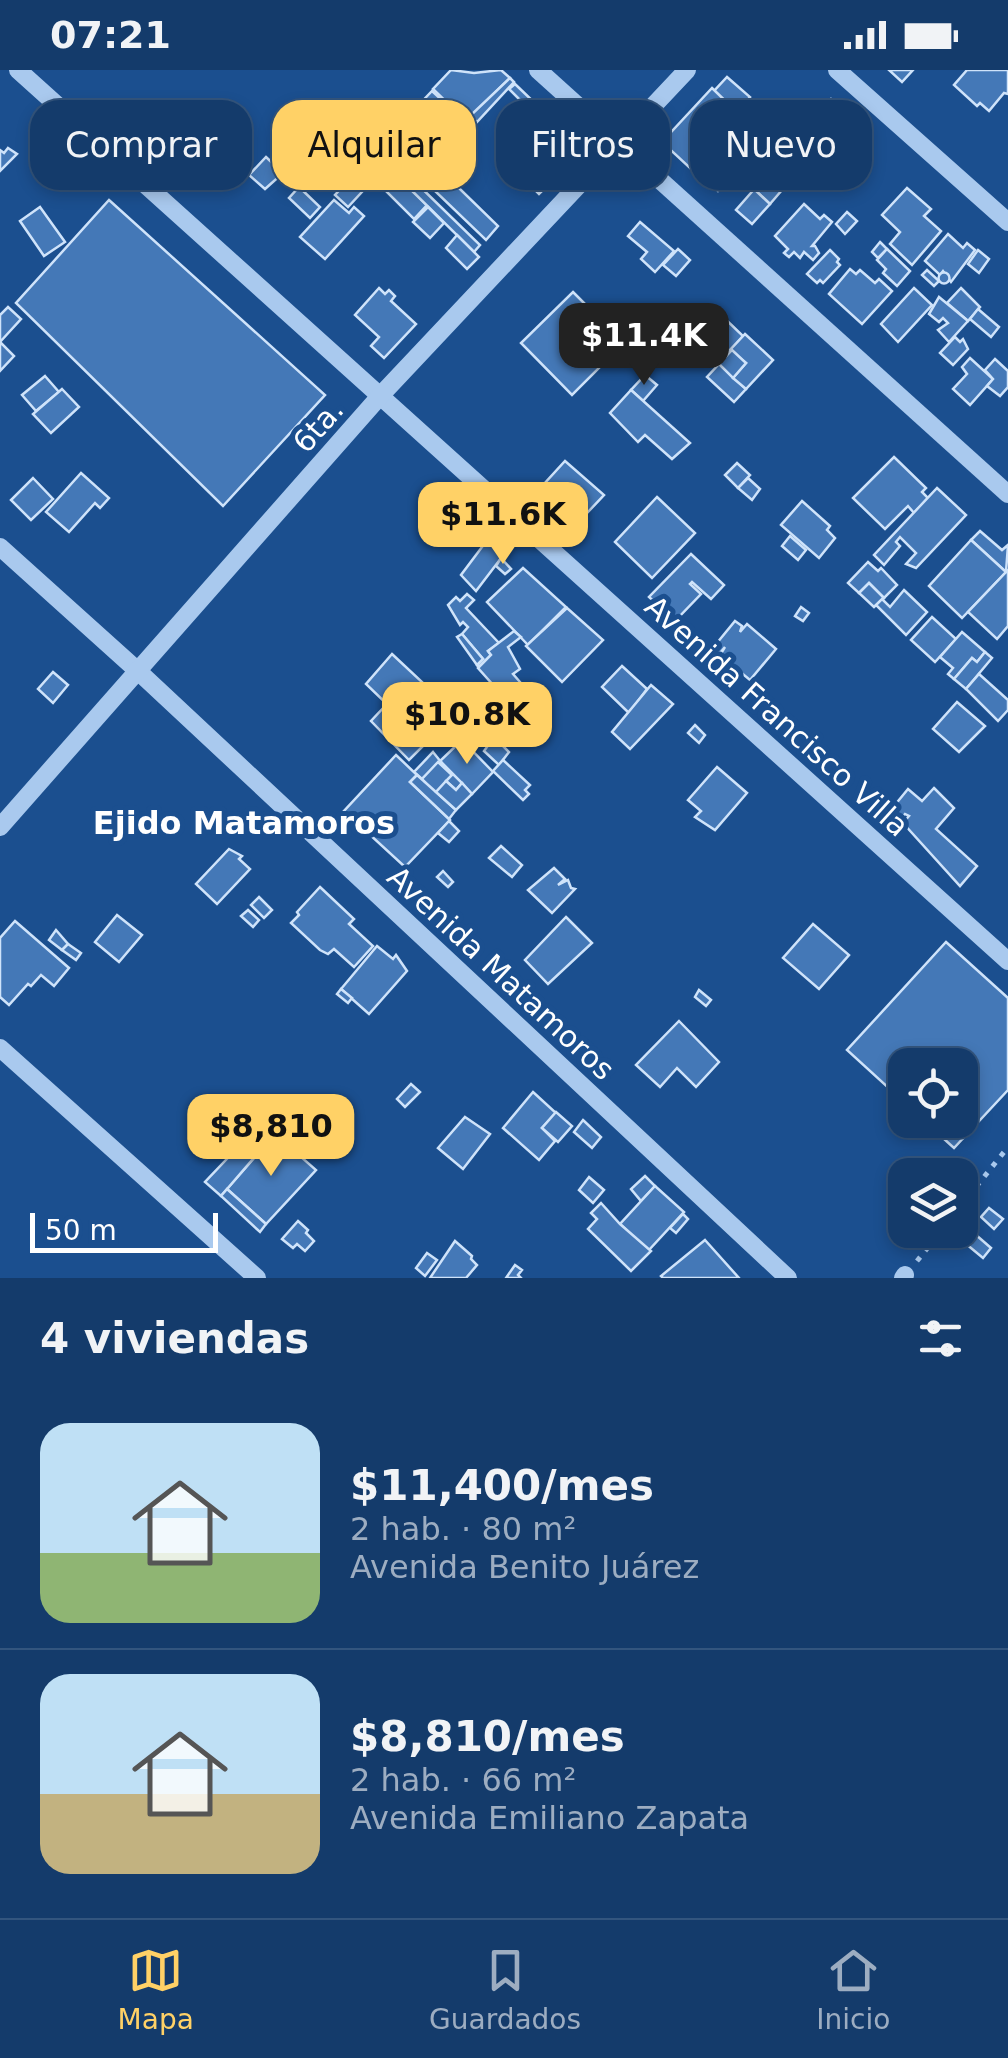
<!DOCTYPE html>
<html lang="es">
<head>
<meta charset="utf-8">
<style>
	:root { --surface:#143b6b; --page:#1d4271; --text:#f1f3f6; --muted:#9dadc1; --line:#33557e; --accent:#ffd166 }
	body { margin:0; font-family:"DejaVu Sans",sans-serif; background:var(--page); color:var(--text); height:100vh; display:flex; flex-direction:column; font-size:38px; white-space:nowrap }
	* { box-sizing:border-box; margin:0 }
	p { font-size:32px; color:var(--muted) }
	.icon { flex:none; width:55px; height:55px; fill:none; stroke:currentColor; stroke-width:2; stroke-linecap:round; stroke-linejoin:round }
	.map { position:relative; height:1208px; overflow:hidden }
	.sheet { display:flex; flex-direction:column; background:var(--surface); flex:1 }
	.sheet>* { flex:none }
	.guide { position:absolute; left:30px; top:30px; width:950px; height:90px; display:flex; gap:20px }
	.fabs { position:absolute; left:888px; top:978px; display:grid; gap:20px }
	.fabs a { display:grid; place-items:center; width:90px; height:90px; border-radius:20px; background:var(--surface); box-shadow:0 5px 15px #0003,0 0 0 2px var(--line); font-size:50px }
	.scale { position:absolute; left:30px; bottom:25px; width:188px; box-sizing:border-box; padding-left:10px; border:5px solid #fff; border-top:0; font-size:28px; line-height:35px; white-space:nowrap; color:#fff; -webkit-text-stroke:8px #1b4f8f; paint-order:stroke }
	.price { position:absolute; translate:-50% -85px; padding:0 22px; border-radius:20px; background:var(--accent); color:#111; font-size:32px; line-height:65px; filter:drop-shadow(0 2px 5px #0008) }
	.price::after { content:''; position:absolute; left:50%; top:60px; width:30px; height:22px; margin-left:-15px; background:inherit; clip-path:polygon(0 0,100% 0,50% 100%) }
	.price.current { background:#222; color:#fff }
	ul { padding:0; list-style:none }
	li { display:flex; align-items:center; gap:30px; height:250px; padding:0 40px }
	li+li { border-top:2px solid var(--line) }
	li span { display:grid; place-items:center; flex:none; width:280px; height:200px; border-radius:30px; color:#555 }
	li>.icon { margin-inline-start:auto }
	span .icon { width:120px; height:120px; fill:#fffc; stroke-width:1 }
	li b { font-size:42px }
	h2 { display:flex; justify-content:space-between; align-items:center; height:120px; padding:0 40px; font-size:42px }
	.tag { padding:0 35px; border-radius:30px; background:var(--surface); box-shadow:0 5px 15px #0003,0 0 0 2px var(--line); font-size:35px; line-height:90px }
	.tag.current { background:var(--accent); color:#111 }
	.status { display:flex; justify-content:space-between; align-items:center; height:70px; padding:0 50px; background:var(--surface); direction:ltr }
	.status svg { height:28px; fill:currentColor }
	.tabs { display:flex; justify-content:space-around; align-items:center; height:140px; border-top:2px solid var(--line); background:var(--surface); font-size:28px; color:var(--muted) }
	.tabs a { display:grid; justify-items:center; gap:5px }
	.tabs .current { color:var(--accent) }
	.map>svg:first-child { display:block }
</style>
</head>
<body>
<div class="status"><b>07:21</b><svg viewBox="0 0 49 12"><path d="M0 12V9h3v3zM5 12V6h3v6zM10 12V3h3v9zM15 12V0h3v12zM26 1h20v11H26zM47 4h2v5h-2z"/></svg></div>
<div class="map">
<svg width="1008" height="1208" viewBox="0 0 1008 1208">
	<rect width="100%" height="100%" fill="#1b4f8f"/>
	<g fill="#4478b7" stroke="#cfe3fa" stroke-width="2.5">
		<path d="M 451,0 L 474,3 L 501,0 L 510,8 L 466,51 L 433,19 Z"/>
		<path d="M 889,0 L 913,0 L 902,12 Z"/>
		<path d="M 967,0 L 1008,0 L 1008,24 L 1004,23 L 989,41 L 980,33 L 977,36 L 954,15 Z"/>
		<path d="M 727,7 L 750,27 L 737,42 L 714,21 Z"/>
		<path d="M 510,8 L 514,12 L 477,52 L 470,46 Z"/>
		<path d="M 515,14 L 539,37 L 533,43 L 509,19 Z"/>
		<path d="M 712,18 L 744,49 L 727,66 L 711,53 L 693,75 L 701,84 L 690,98 L 662,72 Z"/>
		<path d="M 432,21 L 457,44 L 397,107 L 373,83 Z"/>
		<path d="M 831,29 L 841,38 L 833,49 L 822,40 Z"/>
		<path d="M 305,44 L 316,54 L 305,66 L 294,55 Z"/>
		<path d="M 744,49 L 765,67 L 757,76 L 742,57 L 741,52 Z"/>
		<path d="M 294,55 L 303,63 L 291,75 L 282,67 Z"/>
		<path d="M 324,56 L 340,70 L 325,90 L 308,75 Z"/>
		<path d="M 569,63 L 584,78 L 570,93 L 554,79 Z"/>
		<circle cx="458" cy="81" r="15"/>
		<path d="M 765,67 L 800,99 L 770,134 L 756,121 L 767,108 L 746,88 Z"/>
		<path d="M 552,77 L 570,93 L 539,124 L 532,117 L 538,111 L 528,102 Z"/>
		<path d="M 8,78 L 17,84 L 0,101 L 0,80 L 4,83 Z"/>
		<path d="M 347,79 L 361,92 L 349,105 L 335,93 Z"/>
		<path d="M 373,83 L 427,135 L 414,149 L 374,109 L 372,111 L 359,99 Z"/>
		<path d="M 424,84 L 498,156 L 486,170 L 411,98 Z"/>
		<path d="M 266,87 L 283,103 L 265,119 L 249,105 Z"/>
		<path d="M 746,92 L 754,99 L 747,107 L 740,100 Z"/>
		<path d="M 359,99 L 372,111 L 348,137 L 335,125 Z"/>
		<path d="M 714,99 L 727,112 L 718,121 L 706,108 Z"/>
		<path d="M 760,101 L 767,108 L 756,121 L 770,134 L 752,154 L 736,140 L 757,116 Z"/>
		<path d="M 407,104 L 480,175 L 474,182 L 401,110 Z"/>
		<path d="M 299,117 L 320,137 L 310,148 L 289,128 Z"/>
		<path d="M 907,118 L 931,139 L 924,146 L 941,161 L 912,195 L 890,174 L 900,162 L 882,145 Z"/>
		<path d="M 109,130 L 325,325 L 223,436 L 16,233 Z"/>
		<path d="M 334,130 L 349,143 L 354,137 L 364,146 L 325,189 L 300,167 Z"/>
		<path d="M 804,134 L 820,149 L 824,145 L 832,152 L 812,176 L 815,176 L 819,183 L 813,190 L 804,182 L 800,188 L 794,182 L 789,187 L 784,183 L 788,179 L 775,166 Z"/>
		<path d="M 40,137 L 65,172 L 44,186 L 20,151 Z"/>
		<path d="M 428,137 L 444,153 L 430,168 L 413,152 Z"/>
		<path d="M 847,142 L 857,151 L 845,164 L 836,154 Z"/>
		<path d="M 640,152 L 674,181 L 655,202 L 641,189 L 647,182 L 628,166 Z"/>
		<path d="M 948,164 L 963,178 L 967,173 L 975,180 L 951,212 L 943,201 L 940,205 L 925,191 Z"/>
		<path d="M 457,165 L 479,187 L 467,199 L 446,178 Z"/>
		<path d="M 880,172 L 887,179 L 878,188 L 872,182 Z"/>
		<path d="M 678,179 L 690,190 L 676,206 L 663,195 Z"/>
		<path d="M 887,179 L 910,201 L 897,216 L 883,203 L 886,199 L 877,190 Z"/>
		<path d="M 830,180 L 839,189 L 837,192 L 840,195 L 823,213 L 820,210 L 817,213 L 807,204 Z"/>
		<path d="M 978,180 L 989,189 L 979,203 L 968,194 Z"/>
		<path d="M 850,199 L 856,204 L 860,200 L 875,213 L 879,209 L 892,221 L 862,254 L 829,224 Z"/>
		<path d="M 927,200 L 939,211 L 934,216 L 922,205 Z"/>
		<circle cx="944" cy="208" r="5.5"/>
		<path d="M 379,218 L 385,224 L 389,220 L 395,226 L 391,231 L 416,254 L 384,288 L 371,276 L 379,267 L 355,245 Z"/>
		<path d="M 914,218 L 932,235 L 898,272 L 881,254 Z"/>
		<path d="M 961,218 L 980,237 L 968,251 L 947,233 Z"/>
		<path d="M 573,222 L 600,249 L 590,259 L 611,286 L 572,325 L 521,273 Z"/>
		<path d="M 939,227 L 968,251 L 949,272 L 938,260 L 948,253 L 943,248 L 939,252 L 929,244 Z"/>
		<path d="M 8,237 L 21,249 L 0,272 L 0,245 Z"/>
		<path d="M 978,239 L 999,257 L 991,267 L 970,249 Z"/>
		<path d="M 719,243 L 743,266 L 719,294 L 746,319 L 734,332 L 707,307 L 718,295 L 694,273 Z"/>
		<path d="M 745,264 L 773,290 L 746,319 L 733,308 L 746,293 L 730,280 Z"/>
		<path d="M 955,267 L 960,272 L 963,269 L 968,279 L 953,295 L 940,283 Z"/>
		<path d="M 0,272 L 14,286 L 0,301 Z"/>
		<path d="M 732,280 L 746,293 L 733,308 L 719,294 Z"/>
		<path d="M 970,288 L 993,309 L 970,335 L 953,319 L 967,304 L 962,297 Z"/>
		<path d="M 995,289 L 1008,301 L 1008,317 L 1000,326 L 987,316 L 993,309 L 985,300 Z"/>
		<path d="M 645,305 L 657,315 L 643,331 L 631,320 Z"/>
		<path d="M 45,306 L 59,322 L 36,341 L 22,325 Z"/>
		<path d="M 62,319 L 79,337 L 51,363 L 33,344 Z"/>
		<path d="M 631,320 L 690,373 L 672,389 L 645,365 L 638,372 L 610,343 Z"/>
		<path d="M 894,387 L 926,418 L 922,422 L 928,428 L 914,443 L 908,436 L 885,459 L 853,428 Z"/>
		<path d="M 565,391 L 604,425 L 572,459 L 534,425 Z"/>
		<path d="M 737,393 L 750,405 L 738,418 L 725,405 Z"/>
		<path d="M 81,403 L 109,428 L 100,438 L 95,433 L 69,462 L 46,442 Z"/>
		<path d="M 33,408 L 53,429 L 31,450 L 11,430 Z"/>
		<path d="M 748,408 L 760,419 L 752,430 L 738,418 Z"/>
		<path d="M 937,418 L 966,445 L 916,498 L 906,494 L 916,483 L 900,467 L 896,472 L 900,476 L 884,495 L 874,485 Z"/>
		<path d="M 657,427 L 695,463 L 652,508 L 615,472 Z"/>
		<path d="M 802,431 L 830,456 L 827,460 L 835,468 L 819,488 L 781,455 Z"/>
		<path d="M 980,461 L 1002,480 L 1008,475 L 1006,502 L 971,470 Z"/>
		<path d="M 790,466 L 806,480 L 798,490 L 782,476 Z"/>
		<path d="M 488,469 L 505,483 L 476,521 L 461,505 Z"/>
		<path d="M 971,470 L 1006,502 L 962,548 L 929,516 Z"/>
		<path d="M 691,484 L 724,515 L 711,529 L 692,512 L 690,514 L 701,524 L 675,551 L 649,527 Z"/>
		<path d="M 501,488 L 511,499 L 505,504 L 496,496 Z"/>
		<path d="M 868,492 L 878,501 L 881,498 L 897,515 L 884,528 L 869,513 L 859,523 L 848,513 Z"/>
		<path d="M 523,498 L 566,537 L 528,575 L 487,532 Z"/>
		<path d="M 1008,500 L 1008,556 L 997,569 L 968,542 Z"/>
		<path d="M 869,513 L 884,528 L 874,537 L 859,523 Z"/>
		<path d="M 904,520 L 927,542 L 906,565 L 876,535 L 882,529 L 890,537 Z"/>
		<path d="M 467,524 L 474,530 L 466,538 L 499,573 L 488,581 L 491,585 L 479,597 L 477,595 L 483,589 L 462,564 L 468,557 L 463,552 L 460,555 L 448,535 L 456,527 L 460,531 Z"/>
		<path d="M 801,537 L 809,543 L 803,551 L 795,546 Z"/>
		<path d="M 567,538 L 603,570 L 562,612 L 526,576 Z"/>
		<path d="M 932,547 L 956,569 L 935,592 L 911,570 Z"/>
		<path d="M 735,551 L 742,556 L 740,562 L 747,554 L 776,579 L 750,610 L 720,585 L 725,577 L 720,583 L 712,579 Z"/>
		<path d="M 514,561 L 521,567 L 508,577 L 520,599 L 513,604 L 520,612 L 503,626 L 478,598 L 491,585 L 488,581 Z"/>
		<path d="M 962,562 L 985,582 L 977,592 L 972,588 L 954,609 L 948,604 L 953,598 L 940,587 Z"/>
		<path d="M 462,564 L 483,589 L 477,595 L 457,567 Z"/>
		<path d="M 985,582 L 992,588 L 966,619 L 954,609 L 972,588 L 977,592 Z"/>
		<path d="M 392,584 L 422,612 L 395,642 L 366,614 Z"/>
		<path d="M 622,596 L 647,619 L 629,643 L 602,617 Z"/>
		<path d="M 53,602 L 68,615 L 53,633 L 38,619 Z"/>
		<path d="M 979,604 L 1008,630 L 1008,640 L 998,651 L 966,619 Z"/>
		<path d="M 421,613 L 454,644 L 443,656 L 414,629 L 400,644 L 397,640 Z"/>
		<path d="M 651,615 L 673,634 L 630,679 L 612,662 Z"/>
		<path d="M 414,629 L 443,656 L 432,667 L 404,640 Z"/>
		<path d="M 957,632 L 985,656 L 959,682 L 933,659 Z"/>
		<path d="M 387,634 L 428,671 L 409,690 L 371,651 Z"/>
		<path d="M 525,641 L 536,651 L 530,658 L 519,648 Z"/>
		<path d="M 695,655 L 705,665 L 699,673 L 688,663 Z"/>
		<path d="M 484,657 L 509,682 L 499,695 L 484,681 L 487,677 L 475,666 Z"/>
		<path d="M 462,670 L 493,702 L 472,724 L 440,691 Z"/>
		<path d="M 433,682 L 441,692 L 422,709 L 414,702 Z"/>
		<path d="M 396,685 L 417,705 L 410,712 L 450,750 L 405,797 L 344,741 Z"/>
		<path d="M 503,690 L 530,715 L 525,720 L 529,724 L 523,730 L 493,701 Z"/>
		<path d="M 438,692 L 452,705 L 436,724 L 422,709 Z"/>
		<path d="M 441,692 L 462,713 L 456,720 L 446,711 L 452,705 Z"/>
		<path d="M 717,697 L 747,723 L 715,760 L 695,747 L 701,741 L 688,730 Z"/>
		<path d="M 417,705 L 456,740 L 449,749 L 410,712 Z"/>
		<path d="M 446,711 L 456,720 L 462,713 L 472,724 L 456,740 L 436,722 Z"/>
		<path d="M 934,718 L 954,738 L 936,759 L 977,796 L 960,816 L 903,753 L 909,746 L 905,744 L 895,756 L 885,747 L 908,719 L 922,731 Z"/>
		<path d="M 449,751 L 459,761 L 449,772 L 438,763 Z"/>
		<path d="M 501,776 L 522,795 L 512,807 L 489,788 Z"/>
		<path d="M 229,779 L 242,786 L 239,789 L 250,799 L 217,834 L 196,814 Z"/>
		<path d="M 554,798 L 565,809 L 558,815 L 568,810 L 571,818 L 575,819 L 552,843 L 528,820 Z"/>
		<path d="M 443,801 L 453,812 L 448,817 L 437,807 Z"/>
		<path d="M 320,817 L 354,849 L 349,854 L 373,876 L 354,897 L 334,879 L 328,884 L 320,880 L 291,853 L 299,845 L 297,842 Z"/>
		<path d="M 259,827 L 272,840 L 264,848 L 251,835 Z"/>
		<path d="M 248,840 L 259,850 L 253,857 L 241,846 Z"/>
		<path d="M 117,845 L 142,865 L 119,892 L 95,872 Z"/>
		<path d="M 566,847 L 592,873 L 548,914 L 525,890 Z"/>
		<path d="M 15,851 L 69,898 L 54,916 L 41,905 L 31,916 L 28,914 L 9,935 L 0,927 L 0,868 Z"/>
		<path d="M 813,854 L 849,885 L 819,919 L 783,888 Z"/>
		<path d="M 56,860 L 68,874 L 62,880 L 49,870 Z"/>
		<path d="M 946,872 L 1008,928 L 1008,1020 L 954,1078 L 923,1050 L 960,1050 L 960,995 L 905,995 L 905,1033 L 847,980 Z"/>
		<path d="M 68,874 L 81,883 L 76,890 L 62,880 Z"/>
		<path d="M 377,876 L 393,889 L 396,885 L 407,901 L 369,944 L 341,919 Z"/>
		<path d="M 341,919 L 352,928 L 348,933 L 337,924 Z"/>
		<path d="M 699,920 L 711,930 L 706,936 L 695,927 Z"/>
		<path d="M 679,951 L 719,992 L 696,1017 L 677,998 L 660,1017 L 636,995 Z"/>
		<path d="M 411,1014 L 420,1022 L 405,1037 L 397,1029 Z"/>
		<path d="M 533,1022 L 556,1043 L 542,1058 L 555,1071 L 539,1090 L 503,1058 Z"/>
		<path d="M 556,1042 L 572,1056 L 558,1072 L 542,1058 Z"/>
		<path d="M 465,1047 L 490,1064 L 463,1099 L 438,1078 Z"/>
		<path d="M 583,1050 L 601,1067 L 592,1078 L 574,1062 Z"/>
		<path d="M 275,1064 L 316,1100 L 266,1154 L 227,1119 Z"/>
		<path d="M 244,1071 L 258,1083 L 221,1126 L 205,1112 Z"/>
		<path d="M 645,1106 L 655,1116 L 641,1131 L 631,1119 Z"/>
		<path d="M 589,1107 L 604,1120 L 593,1133 L 579,1120 Z"/>
		<path d="M 655,1116 L 684,1142 L 648,1181 L 620,1154 Z"/>
		<path d="M 227,1119 L 266,1154 L 260,1162 L 221,1126 Z"/>
		<path d="M 601,1133 L 620,1154 L 651,1181 L 631,1201 L 588,1159 L 597,1149 L 591,1143 Z"/>
		<path d="M 989,1138 L 1003,1149 L 994,1159 L 981,1147 Z"/>
		<path d="M 683,1144 L 688,1149 L 676,1163 L 670,1158 Z"/>
		<path d="M 298,1151 L 308,1160 L 306,1163 L 314,1171 L 305,1181 L 297,1174 L 293,1178 L 282,1169 Z"/>
		<path d="M 968,1158 L 991,1178 L 983,1188 L 959,1168 Z"/>
		<path d="M 705,1170 L 739,1208 L 663,1208 L 661,1206 Z"/>
		<path d="M 455,1171 L 472,1186 L 471,1189 L 477,1195 L 466,1208 L 430,1208 Z"/>
		<path d="M 427,1183 L 437,1190 L 425,1206 L 416,1198 Z"/>
		<path d="M 515,1195 L 522,1200 L 518,1205 L 521,1208 L 506,1208 Z"/>
	</g>
	<g fill="none" stroke-linecap="round" stroke-linejoin="round">
		<g stroke="#a9c9ee" stroke-width="5" stroke-dasharray="5 8" stroke-linecap="butt">
			<path d="M 960,1137 L 1008,1077"/>
			<path d="M 917,1191 L 942,1160"/>
		</g>
		<g stroke="#a9c9ee" stroke-width="18">
			<path d="M 18,0 L 1008,891"/>
			<path d="M 538,0 L 1008,424"/>
			<path d="M 837,0 L 1008,152"/>
			<path d="M 0,477 L 139,602 L 788,1208"/>
			<path d="M 0,757 L 380,326 L 687,0"/>
			<path d="M 0,978 L 257,1208"/>
			<path d="M 903,1208 L 905,1205"/>
		</g>
	</g>
	<g text-anchor="middle" dominant-baseline="central" stroke-width="10" stroke-linejoin="round" paint-order="stroke">
		<g font-size="30" fill="#fff" stroke="#1b4f8f">
			<text transform="translate(318 356) rotate(-49)">6ta.</text>
			<text transform="translate(777 646) rotate(42)">Avenida Francisco Villa</text>
			<text transform="translate(501 903) rotate(43)">Avenida Matamoros</text>
		</g>
		<g font-size="32" font-weight="bold" fill="#fff" stroke="#1b4f8f">
			<text x="244" y="753">Ejido Matamoros</text>
		</g>
	</g>
</svg>
<div class="fabs">
<a><svg class="icon" aria-label="locate" viewBox="0 0 24 24"><circle cx="12" cy="12" r="6"/><path d="M12 2v4M12 18v4M2 12h4M18 12h4"/></svg></a>
<a><svg class="icon" aria-label="layers" viewBox="0 0 24 24"><path d="M12 4l9 5-9 5-9-5zM3 14l9 5 9-5"/></svg></a>
</div>
<div class="scale">50 m</div>
<b class="price current" style="left:644px;top:318px">$11.4K</b>
<b class="price" style="left:503px;top:497px">$11.6K</b>
<b class="price" style="left:467px;top:697px">$10.8K</b>
<b class="price" style="left:271px;top:1109px">$8,810</b>
<div class="guide">
<a class="tag">Comprar</a>
<a class="tag current">Alquilar</a>
<a class="tag">Filtros</a>
<a class="tag">Nuevo</a>
</div>
</div>
<section class="sheet">
<h2>4 viviendas<svg class="icon" aria-label="filters" viewBox="0 0 24 24"><path d="M4 7h16M4 17h16"/><circle cx="9" cy="7" r="2"/><circle cx="15" cy="17" r="2"/></svg></h2>
<ul>
<li><span style="background:linear-gradient(#bfe0f5 65%,#8fb573 0)"><svg class="icon" aria-label="home" viewBox="0 0 24 24"><path d="M3 11l9-7 9 7M6 9v11h12V9"/></svg></span><div><b>$11,400/mes</b><p>2 hab. · 80 m²</p><p>Avenida Benito Juárez</p></div></li>
<li><span style="background:linear-gradient(#bfe0f5 60%,#c2b280 0)"><svg class="icon" aria-label="home" viewBox="0 0 24 24"><path d="M3 11l9-7 9 7M6 9v11h12V9"/></svg></span><div><b>$8,810/mes</b><p>2 hab. · 66 m²</p><p>Avenida Emiliano Zapata</p></div></li>
</ul>
</section>
<nav class="tabs">
<a class="current"><svg class="icon" aria-label="map" viewBox="0 0 24 24"><path d="M3 6l6-2 6 2 6-2v14l-6 2-6-2-6 2zM9 4v14M15 6v14"/></svg>Mapa</a>
<a><svg class="icon" aria-label="saved" viewBox="0 0 24 24"><path d="M7 4h10v16l-5-4-5 4z"/></svg>Guardados</a>
<a><svg class="icon" aria-label="home" viewBox="0 0 24 24"><path d="M3 11l9-7 9 7M6 9v11h12V9"/></svg>Inicio</a>
</nav>
</body>
</html>
